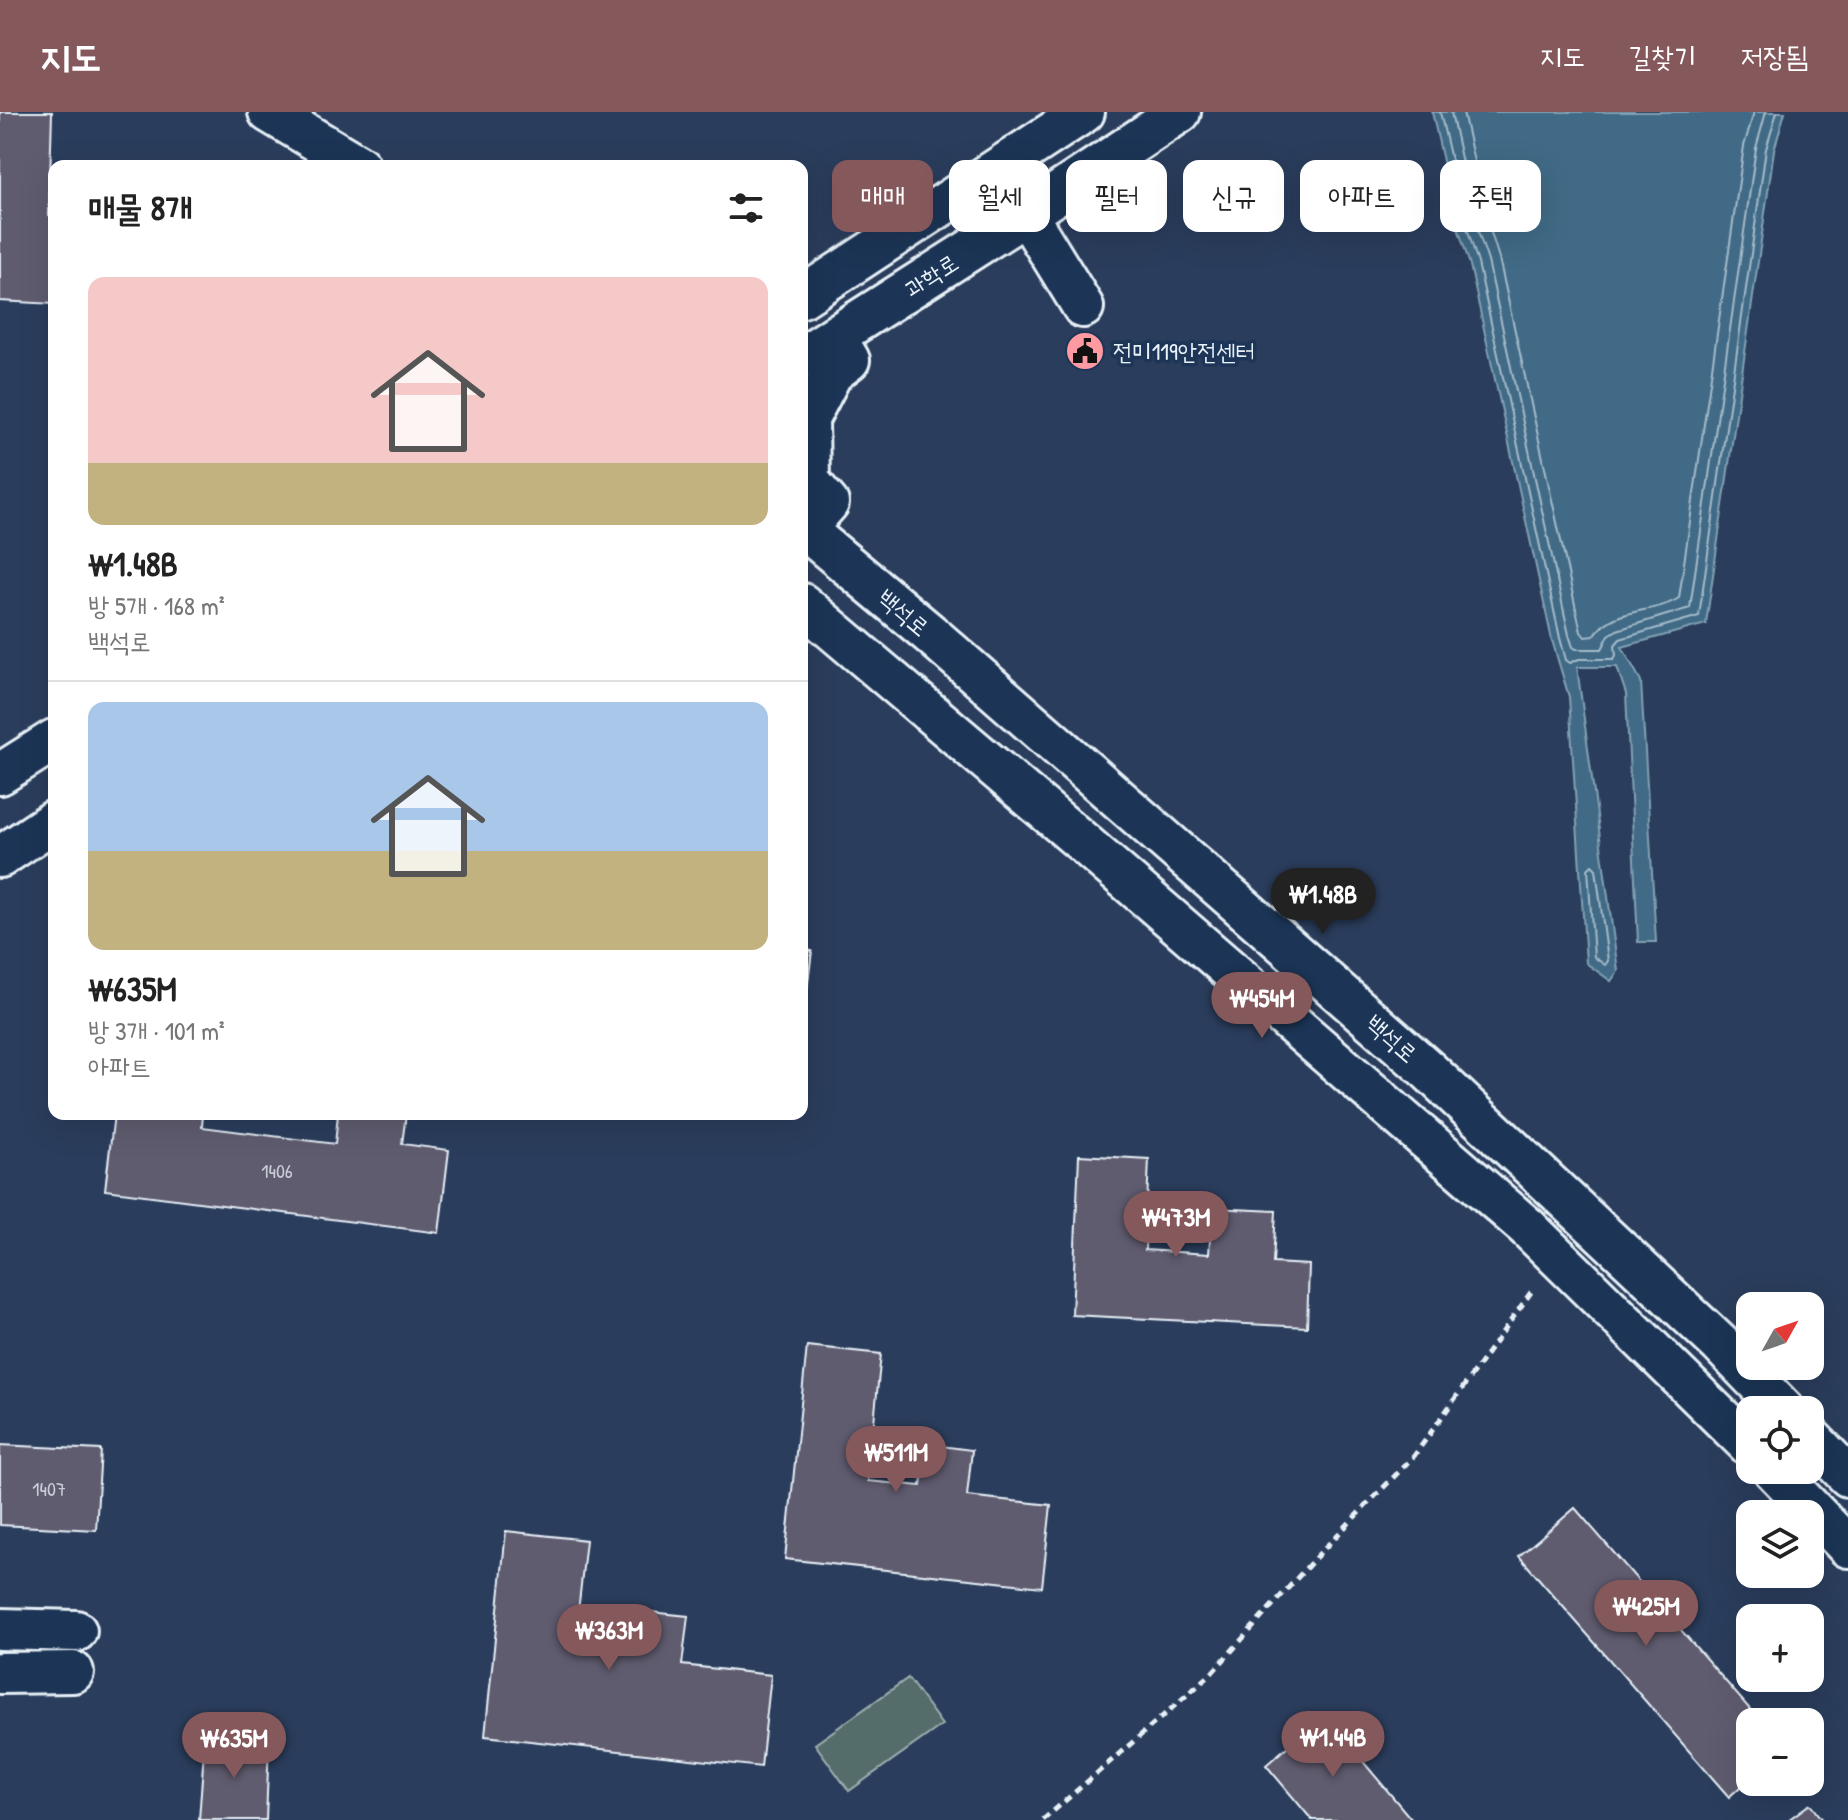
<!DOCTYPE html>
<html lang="ko">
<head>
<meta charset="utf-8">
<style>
	:root { --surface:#fff; --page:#f6f6f6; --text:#222; --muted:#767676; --line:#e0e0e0; --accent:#85585c }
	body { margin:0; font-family:"Patrick Hand","Poor Story",sans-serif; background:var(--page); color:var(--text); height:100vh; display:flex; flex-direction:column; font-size:30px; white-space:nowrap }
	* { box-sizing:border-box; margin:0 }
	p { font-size:26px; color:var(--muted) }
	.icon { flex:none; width:44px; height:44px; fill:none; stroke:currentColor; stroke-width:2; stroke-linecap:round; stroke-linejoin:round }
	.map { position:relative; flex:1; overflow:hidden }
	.side { position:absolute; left:48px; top:48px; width:760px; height:960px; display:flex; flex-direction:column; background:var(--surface); border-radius:16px; box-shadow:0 8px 32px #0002 }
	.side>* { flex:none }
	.hud { position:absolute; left:832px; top:48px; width:760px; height:72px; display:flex; gap:16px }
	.needle { width:52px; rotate:50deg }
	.controls { position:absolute; left:1736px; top:1180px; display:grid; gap:16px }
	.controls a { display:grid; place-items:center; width:88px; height:88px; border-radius:16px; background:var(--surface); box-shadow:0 8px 32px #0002; font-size:40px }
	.price { position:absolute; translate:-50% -68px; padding:0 18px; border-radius:28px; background:var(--accent); color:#fff; font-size:26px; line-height:52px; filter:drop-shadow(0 2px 4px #0008) }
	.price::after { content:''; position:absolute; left:50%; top:48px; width:24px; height:18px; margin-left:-12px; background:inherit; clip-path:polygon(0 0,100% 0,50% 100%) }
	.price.selected { background:#222; color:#fff }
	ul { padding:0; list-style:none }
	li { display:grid; align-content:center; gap:16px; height:424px; padding:0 40px }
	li+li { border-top:2px solid var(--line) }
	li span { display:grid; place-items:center; height:248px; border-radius:16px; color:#555 }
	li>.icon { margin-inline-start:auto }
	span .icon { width:144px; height:144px; fill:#fffc; stroke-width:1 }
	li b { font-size:34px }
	h2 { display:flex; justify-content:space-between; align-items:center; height:96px; padding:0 40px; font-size:34px }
	.pill { padding:0 28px; border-radius:16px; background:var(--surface); box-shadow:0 8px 32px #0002; font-size:28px; line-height:72px }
	.pill.selected { background:var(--accent); color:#fff }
	header { display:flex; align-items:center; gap:48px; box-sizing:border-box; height:112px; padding:0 40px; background:var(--accent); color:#fff }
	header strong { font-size:38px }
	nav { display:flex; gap:44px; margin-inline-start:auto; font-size:28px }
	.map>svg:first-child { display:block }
</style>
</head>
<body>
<header>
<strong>지도</strong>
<nav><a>지도</a><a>길찾기</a><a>저장됨</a></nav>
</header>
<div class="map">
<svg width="1848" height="1708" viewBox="0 0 1848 1708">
	<rect width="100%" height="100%" fill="#2a3d5c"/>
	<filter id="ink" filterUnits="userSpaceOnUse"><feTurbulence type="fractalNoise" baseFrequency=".0125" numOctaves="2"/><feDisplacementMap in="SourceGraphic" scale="16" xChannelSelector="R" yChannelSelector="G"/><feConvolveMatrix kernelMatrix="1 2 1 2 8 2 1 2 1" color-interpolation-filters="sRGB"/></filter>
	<g filter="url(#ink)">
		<path fill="#546d6a" stroke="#9eafb1" stroke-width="2" d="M 908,1566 L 942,1613 L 849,1679 L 815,1632 Z"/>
		<path fill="#406b86" stroke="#83a1b4" stroke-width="2" d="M 1432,0 L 1785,0 L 1774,38 L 1706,512 L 1622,535 L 1641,569 L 1656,830 L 1638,830 L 1626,582 L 1617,555 L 1577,555 L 1618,859 L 1611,869 L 1586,851 L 1569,585 L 1552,528 L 1470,153 L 1458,116 Z"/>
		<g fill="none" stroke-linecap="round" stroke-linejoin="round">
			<g stroke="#a5bbca" stroke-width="2">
				<path d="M 1440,0 L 1466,113 L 1478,151 L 1560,526 L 1566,548 L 1570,551 L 1579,547 L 1614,547 L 1616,543 L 1615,533 L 1620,527 L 1699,504 L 1766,37 L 1777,0"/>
				<path d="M 1451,0 L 1475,111 L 1488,149 L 1569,523 L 1573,535 L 1576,537 L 1602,537 L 1609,523 L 1617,518 L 1690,496 L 1756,36 L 1766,0"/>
				<path d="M 1463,0 L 1487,108 L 1499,146 L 1581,520 L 1585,525 L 1594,524 C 1613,494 1653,503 1679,486 L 1744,34 L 1754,0"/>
				<path d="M 1592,753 L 1596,757 L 1608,849 L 1605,853 L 1594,845 L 1588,757 Z"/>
			</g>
		</g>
		<g fill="#605b70" stroke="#e8f1f8" stroke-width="2">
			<path d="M 0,0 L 52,0 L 49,103 L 54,103 L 54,192 L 0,189 Z"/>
			<path d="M 802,837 L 812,839 L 803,911 L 802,911 Z"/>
			<path d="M 114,1002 L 203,1002 L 202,1015 L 335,1032 L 338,1002 L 406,1002 L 402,1032 L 449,1038 L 439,1121 L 105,1078 Z"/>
			<path d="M 1079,1043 L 1149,1047 L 1145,1138 L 1209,1142 L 1212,1096 L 1276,1099 L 1273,1151 L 1309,1153 L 1307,1215 L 1072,1203 Z"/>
			<path d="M 807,1234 L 881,1242 L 868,1369 L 921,1374 L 926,1332 L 972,1338 L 967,1384 L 1051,1393 L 1042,1475 L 785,1447 Z"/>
			<path d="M 0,1333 L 101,1338 L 96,1418 L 0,1413 Z"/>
			<path d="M 1575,1396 L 1761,1610 L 1750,1610 L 1750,1666 L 1729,1685 L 1519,1444 Z"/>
			<path d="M 506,1419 L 586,1428 L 575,1527 L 627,1533 L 631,1498 L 688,1504 L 682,1553 L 771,1563 L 761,1655 L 485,1624 Z"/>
			<path d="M 1324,1603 L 1412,1708 L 1312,1708 L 1266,1653 Z"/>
			<path d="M 205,1624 L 269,1630 L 266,1708 L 199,1708 Z"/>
			<path d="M 1810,1692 L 1822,1708 L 1788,1708 Z"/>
		</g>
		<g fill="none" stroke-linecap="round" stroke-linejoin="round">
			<g stroke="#e8f1f8" stroke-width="46">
				<g id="minor">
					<path d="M 269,0 L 359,54"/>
					<path d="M 1012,79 L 1083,195"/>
					<path d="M 802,185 L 1084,0"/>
					<path d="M 802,245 L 1025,103 L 1180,0"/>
					<path d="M 802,415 L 929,521 L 1428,958 L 1720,1232 L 1784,1298"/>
					<path d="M 805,417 L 828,391 L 809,369 L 808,307 L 832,261 L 849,248 L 835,224"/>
					<path d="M 802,492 L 1086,733 L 1527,1115 L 1750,1334"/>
					<path d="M 0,662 L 54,628"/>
					<path d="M 0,745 L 54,709"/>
					<path d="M 1810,1325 L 1848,1364"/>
					<path d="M 1774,1358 L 1848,1435"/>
					<path d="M 0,1517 L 76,1519"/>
					<path d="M 0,1561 L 73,1560"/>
				</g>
			</g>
			<path stroke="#e8f1f8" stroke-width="5" stroke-dasharray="8 6" stroke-linecap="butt" d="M 1043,1708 L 1210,1563 L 1316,1445 L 1414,1344 L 1534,1176"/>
			<use href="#minor" stroke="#1d3557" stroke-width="40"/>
		</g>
	</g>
	<defs>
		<g id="civic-disc" transform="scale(2)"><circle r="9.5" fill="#ff9aa2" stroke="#1d3557"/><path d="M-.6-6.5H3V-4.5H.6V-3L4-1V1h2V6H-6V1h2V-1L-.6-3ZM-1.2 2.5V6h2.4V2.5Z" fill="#111"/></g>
	</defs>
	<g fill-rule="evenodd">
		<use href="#civic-disc" x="1085" y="239"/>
	</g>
	<g text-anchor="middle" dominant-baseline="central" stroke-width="7" stroke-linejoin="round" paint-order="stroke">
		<g font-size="20" fill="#c6ccd6">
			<text x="277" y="1058">1406</text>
			<text x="49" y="1376">1407</text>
		</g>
		<g font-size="24" fill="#e8f1f8" stroke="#1d3557">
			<text transform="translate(931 163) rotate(-33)">과학로</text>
			<text transform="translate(904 500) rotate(40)">백석로</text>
			<text transform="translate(1392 926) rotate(41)">백석로</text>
		</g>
		<g font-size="24" fill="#e8f1f8" stroke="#1d3557" text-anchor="start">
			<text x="1113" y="239">전미119안전센터</text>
		</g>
	</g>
</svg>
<div class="controls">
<a><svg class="needle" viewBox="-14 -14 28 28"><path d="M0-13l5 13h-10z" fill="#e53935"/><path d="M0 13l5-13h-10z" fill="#767676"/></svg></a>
<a><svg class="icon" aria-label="locate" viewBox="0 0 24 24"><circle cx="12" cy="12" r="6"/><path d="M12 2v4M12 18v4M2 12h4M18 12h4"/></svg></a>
<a><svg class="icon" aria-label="layers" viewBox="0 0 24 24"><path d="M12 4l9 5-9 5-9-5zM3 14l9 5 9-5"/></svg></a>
<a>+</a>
<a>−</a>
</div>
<b class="price selected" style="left:1323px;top:824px">₩1.48B</b>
<b class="price" style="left:1262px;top:928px">₩454M</b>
<b class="price" style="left:1176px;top:1147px">₩473M</b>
<b class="price" style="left:896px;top:1382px">₩511M</b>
<b class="price" style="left:1646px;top:1536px">₩425M</b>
<b class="price" style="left:609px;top:1560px">₩363M</b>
<b class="price" style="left:1333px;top:1667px">₩1.44B</b>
<b class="price" style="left:234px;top:1668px">₩635M</b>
<div class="hud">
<a class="pill selected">매매</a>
<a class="pill">월세</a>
<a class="pill">필터</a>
<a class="pill">신규</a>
<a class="pill">아파트</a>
<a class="pill">주택</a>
</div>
<section class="side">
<h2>매물 8개<svg class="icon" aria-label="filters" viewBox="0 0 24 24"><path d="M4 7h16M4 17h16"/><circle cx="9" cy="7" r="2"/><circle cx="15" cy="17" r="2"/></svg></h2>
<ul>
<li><span style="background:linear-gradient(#f6c9c9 75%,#c2b280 0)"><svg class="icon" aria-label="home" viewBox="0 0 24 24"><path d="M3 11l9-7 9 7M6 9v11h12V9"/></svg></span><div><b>₩1.48B</b><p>방 5개 · 168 m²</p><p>백석로</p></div></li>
<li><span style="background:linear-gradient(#a9c7e8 60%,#c2b280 0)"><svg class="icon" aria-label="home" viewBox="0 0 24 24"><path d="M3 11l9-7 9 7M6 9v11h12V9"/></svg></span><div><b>₩635M</b><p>방 3개 · 101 m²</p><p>아파트</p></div></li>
</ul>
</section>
</div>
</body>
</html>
